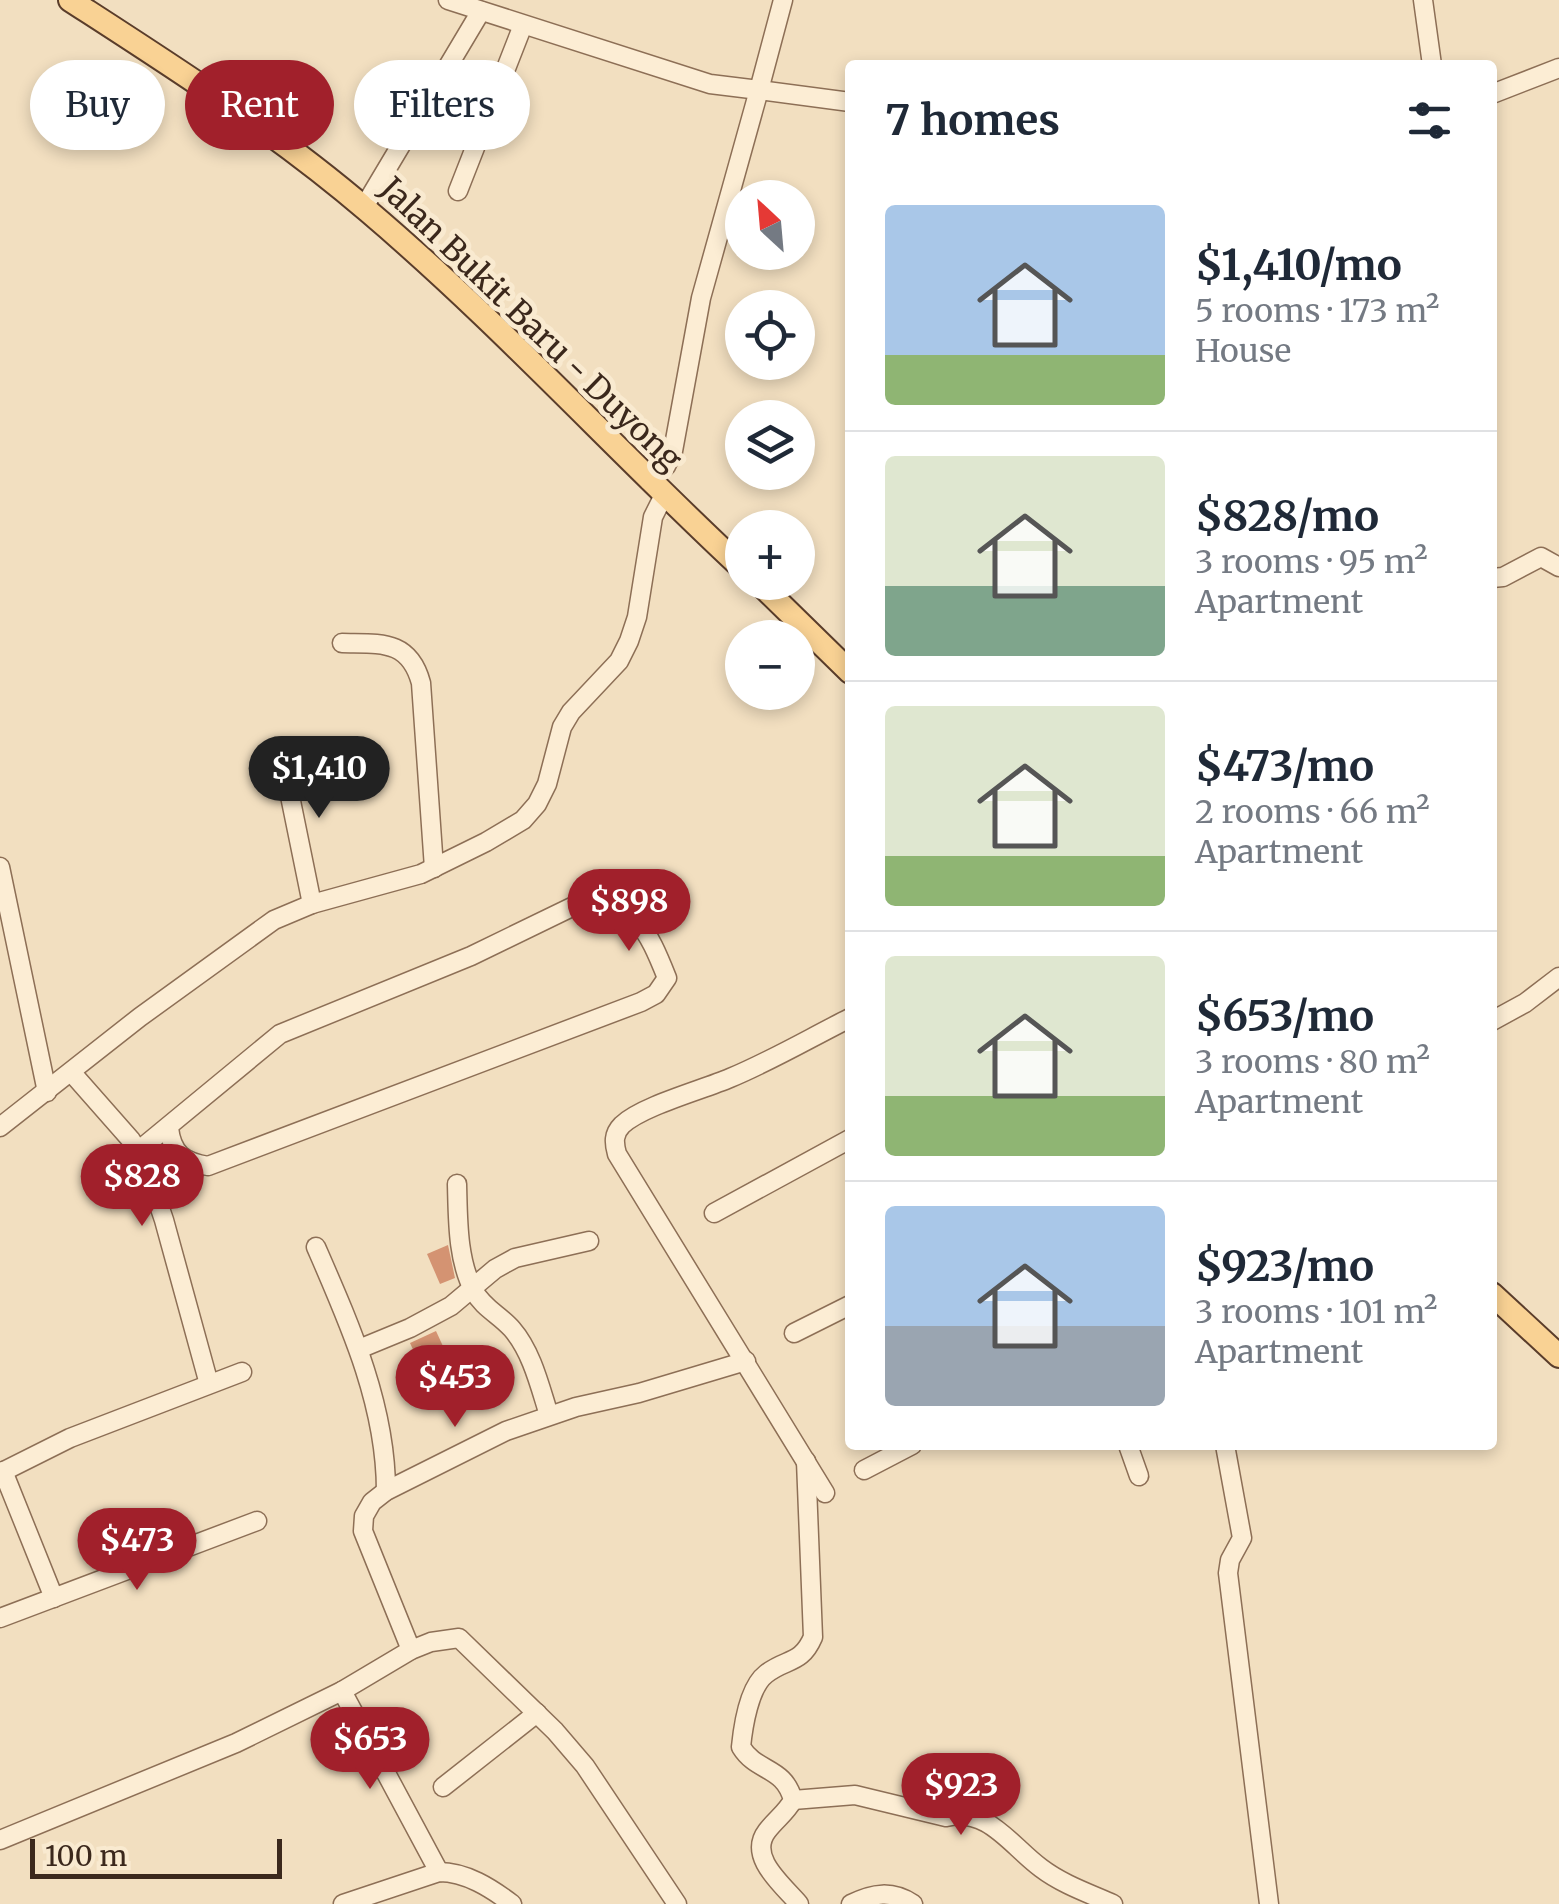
<!DOCTYPE html>
<html lang="en">
<head>
<meta charset="utf-8">
<style>
	:root { --surface:#fff; --page:#f6f6f7; --text:#1f2937; --muted:#747a83; --line:#e0e1e3; --accent:#a1202b }
	body { margin:0; font-family:Merriweather,serif; background:var(--page); color:var(--text); height:100vh; display:flex; flex-direction:column; font-size:38px; white-space:nowrap }
	* { box-sizing:border-box; margin:0 }
	p { font-size:32px; color:var(--muted) }
	.icon { flex:none; width:55px; height:55px; fill:none; stroke:currentColor; stroke-width:2; stroke-linecap:round; stroke-linejoin:round }
	.map { position:relative; flex:1; overflow:hidden }
	.side { position:absolute; left:845px; top:60px; width:652px; height:1390px; display:flex; flex-direction:column; background:var(--surface); border-radius:10px; box-shadow:0 5px 15px #0003 }
	.side>* { flex:none }
	.guide { position:absolute; left:30px; top:60px; width:665px; height:90px; display:flex; gap:20px }
	.needle { width:65px; rotate:334deg }
	.tools { position:absolute; left:725px; top:180px; display:grid; gap:20px }
	.tools a { display:grid; place-items:center; width:90px; height:90px; border-radius:50%; background:var(--surface); box-shadow:0 5px 15px #0003; font-size:50px }
	.scale { position:absolute; left:30px; bottom:25px; width:252px; box-sizing:border-box; padding-left:10px; border:5px solid #3b281c; border-top:0; font-size:28px; line-height:35px; white-space:nowrap; color:#3b281c; -webkit-text-stroke:8px #f9ead0; paint-order:stroke }
	.price { position:absolute; translate:-50% -85px; padding:0 22px; border-radius:35px; background:var(--accent); color:#fff; font-size:32px; line-height:65px; filter:drop-shadow(0 2px 5px #0008) }
	.price::after { content:''; position:absolute; left:50%; top:60px; width:30px; height:22px; margin-left:-15px; background:inherit; clip-path:polygon(0 0,100% 0,50% 100%) }
	.price.active { background:#222; color:#fff }
	ul { padding:0; list-style:none }
	li { display:flex; align-items:center; gap:30px; height:250px; padding:0 40px }
	li+li { border-top:2px solid var(--line) }
	li span { display:grid; place-items:center; flex:none; width:280px; height:200px; border-radius:10px; color:#555 }
	li>.icon { margin-inline-start:auto }
	span .icon { width:120px; height:120px; fill:#fffc; stroke-width:1 }
	li b { font-size:42px }
	h2 { display:flex; justify-content:space-between; align-items:center; height:120px; padding:0 40px; font-size:42px }
	.chip { padding:0 35px; border-radius:45px; background:var(--surface); box-shadow:0 5px 15px #0003; font-size:35px; line-height:90px }
	.chip.active { background:var(--accent); color:#fff }
	.map>svg:first-child { display:block }
</style>
</head>
<body>
<div class="map">
<svg width="1559" height="1904" viewBox="0 0 1559 1904">
	<rect width="100%" height="100%" fill="#f2dfc0"/>
	<g fill="#d49372">
		<path d="M 448,1245 L 455,1278 L 440,1284 L 427,1254 Z"/>
		<path d="M 436,1331 L 447,1355 L 421,1367 L 410,1343 Z"/>
	</g>
	<g fill="none" stroke-linecap="round" stroke-linejoin="round">
		<g stroke="#8d6f56" stroke-width="21">
			<g id="minor">
				<path d="M 448,0 L 710,84 L 759,90 L 783,0"/>
				<path d="M 1423,0 L 1432,65"/>
				<path d="M 1492,94 L 1559,68"/>
				<path d="M 458,191 L 523,25"/>
				<path d="M 364,207 L 481,11"/>
				<path d="M 649,481 L 666,466 L 673,451 L 701,298 L 759,90 L 850,102"/>
				<path d="M 1492,578 L 1503,577 L 1541,557 L 1559,567"/>
				<path d="M 342,643 C 380,644 409,639 421,683 L 434,868"/>
				<path d="M 280,747 L 312,904"/>
				<path d="M 0,867 L 47,1092"/>
				<path d="M 1492,1021 L 1525,1003 L 1559,977"/>
				<path d="M 72,1073 L 131,1140 L 144,1161 L 164,1220 L 209,1384"/>
				<path d="M 0,1127 L 140,1017 L 274,920 L 312,904 L 421,874 L 486,842 L 523,820 L 537,804 L 547,784 L 562,727 L 571,712 L 619,661 L 629,641 L 637,617 L 653,517 L 664,495"/>
				<path d="M 138,1151 L 280,1034 L 471,956 L 576,905 C 632,892 649,933 667,978 L 656,994 L 641,1002 L 208,1166 C 184,1162 172,1154 169,1128"/>
				<path d="M 149,1173 L 198,1167"/>
				<path d="M 457,1184 C 458,1218 457,1260 474,1291 C 483,1308 500,1315 512,1329 C 532,1352 540,1387 549,1415"/>
				<path d="M 714,1213 L 850,1139"/>
				<path d="M 316,1247 C 350,1325 386,1405 386,1491"/>
				<path d="M 794,1333 L 850,1305"/>
				<path d="M 359,1349 L 410,1328 L 451,1306 L 495,1269 L 515,1258 L 589,1241"/>
				<path d="M 1128,1445 L 1139,1476"/>
				<path d="M 1225,1445 L 1242,1538 L 1230,1560 L 1228,1573 L 1269,1904"/>
				<path d="M 864,1470 L 912,1445"/>
				<path d="M 3,1471 L 54,1598"/>
				<path d="M 0,1473 L 70,1438 L 242,1372"/>
				<path d="M 825,1493 L 617,1154 C 614,1143 613,1134 622,1125 C 642,1106 702,1090 730,1078 C 771,1061 810,1038 850,1018"/>
				<path d="M 0,1618 L 257,1521"/>
				<path d="M 411,1650 L 363,1531 L 364,1516 L 372,1502 L 386,1491 L 506,1431 L 576,1407 L 639,1393 L 746,1361"/>
				<path d="M 342,1691 L 439,1872"/>
				<path d="M 443,1787 L 537,1713"/>
				<path d="M 793,1800 L 855,1795 L 946,1817 C 988,1807 1010,1845 1041,1868 C 1062,1884 1088,1893 1113,1904"/>
				<path d="M 0,1840 L 236,1743 L 342,1691 L 411,1650 L 431,1642 L 459,1638 L 555,1731 L 585,1766 L 677,1904"/>
				<path d="M 343,1904 L 439,1872 C 466,1872 491,1888 512,1904"/>
				<path d="M 799,1904 C 783,1885 747,1857 767,1831 C 776,1819 786,1813 793,1800 C 784,1766 757,1773 741,1747 C 743,1727 749,1687 766,1674 C 786,1658 801,1665 813,1637 L 806,1461"/>
				<path d="M 851,1904 C 873,1893 892,1890 913,1904"/>
			</g>
		</g>
		<g stroke="#5a3d2b" stroke-width="26">
			<g id="major">
				<path d="M 70,0 C 172,66 276,132 368,211 C 500,323 616,451 742,568"/>
				<path d="M 758,582 L 850,672"/>
				<path d="M 1492,1294 L 1559,1356"/>
			</g>
		</g>
		<use href="#minor" stroke="#fcedd4" stroke-width="18"/>
		<use href="#major" stroke="#f9d294" stroke-width="22"/>
	</g>
	<g text-anchor="middle" dominant-baseline="central" stroke-width="10" stroke-linejoin="round" paint-order="stroke">
		<g font-size="32" fill="#3b281c" stroke="#f9ead0">
			<text transform="translate(531 324) rotate(44)">Jalan Bukit Baru - Duyong</text>
		</g>
	</g>
</svg>
<div class="tools">
<a><svg class="needle" viewBox="-14 -14 28 28"><path d="M0-13l5 13h-10z" fill="#e53935"/><path d="M0 13l5-13h-10z" fill="#747a83"/></svg></a>
<a><svg class="icon" aria-label="locate" viewBox="0 0 24 24"><circle cx="12" cy="12" r="6"/><path d="M12 2v4M12 18v4M2 12h4M18 12h4"/></svg></a>
<a><svg class="icon" aria-label="layers" viewBox="0 0 24 24"><path d="M12 4l9 5-9 5-9-5zM3 14l9 5 9-5"/></svg></a>
<a>+</a>
<a>−</a>
</div>
<div class="scale">100 m</div>
<b class="price active" style="left:319px;top:821px">$1,410</b>
<b class="price" style="left:629px;top:954px">$898</b>
<b class="price" style="left:142px;top:1229px">$828</b>
<b class="price" style="left:455px;top:1430px">$453</b>
<b class="price" style="left:137px;top:1593px">$473</b>
<b class="price" style="left:370px;top:1792px">$653</b>
<b class="price" style="left:961px;top:1838px">$923</b>
<div class="guide">
<a class="chip">Buy</a>
<a class="chip active">Rent</a>
<a class="chip">Filters</a>
</div>
<section class="side">
<h2>7 homes<svg class="icon" aria-label="filters" viewBox="0 0 24 24"><path d="M4 7h16M4 17h16"/><circle cx="9" cy="7" r="2"/><circle cx="15" cy="17" r="2"/></svg></h2>
<ul>
<li><span style="background:linear-gradient(#a9c7e8 75%,#8fb573 0)"><svg class="icon" aria-label="home" viewBox="0 0 24 24"><path d="M3 11l9-7 9 7M6 9v11h12V9"/></svg></span><div><b>$1,410/mo</b><p>5 rooms · 173 m²</p><p>House</p></div></li>
<li><span style="background:linear-gradient(#dfe7d0 65%,#7fa58c 0)"><svg class="icon" aria-label="home" viewBox="0 0 24 24"><path d="M3 11l9-7 9 7M6 9v11h12V9"/></svg></span><div><b>$828/mo</b><p>3 rooms · 95 m²</p><p>Apartment</p></div></li>
<li><span style="background:linear-gradient(#dfe7d0 75%,#8fb573 0)"><svg class="icon" aria-label="home" viewBox="0 0 24 24"><path d="M3 11l9-7 9 7M6 9v11h12V9"/></svg></span><div><b>$473/mo</b><p>2 rooms · 66 m²</p><p>Apartment</p></div></li>
<li><span style="background:linear-gradient(#dfe7d0 70%,#8fb573 0)"><svg class="icon" aria-label="home" viewBox="0 0 24 24"><path d="M3 11l9-7 9 7M6 9v11h12V9"/></svg></span><div><b>$653/mo</b><p>3 rooms · 80 m²</p><p>Apartment</p></div></li>
<li><span style="background:linear-gradient(#a9c7e8 60%,#9aa5b1 0)"><svg class="icon" aria-label="home" viewBox="0 0 24 24"><path d="M3 11l9-7 9 7M6 9v11h12V9"/></svg></span><div><b>$923/mo</b><p>3 rooms · 101 m²</p><p>Apartment</p></div></li>
</ul>
</section>
</div>
</body>
</html>
